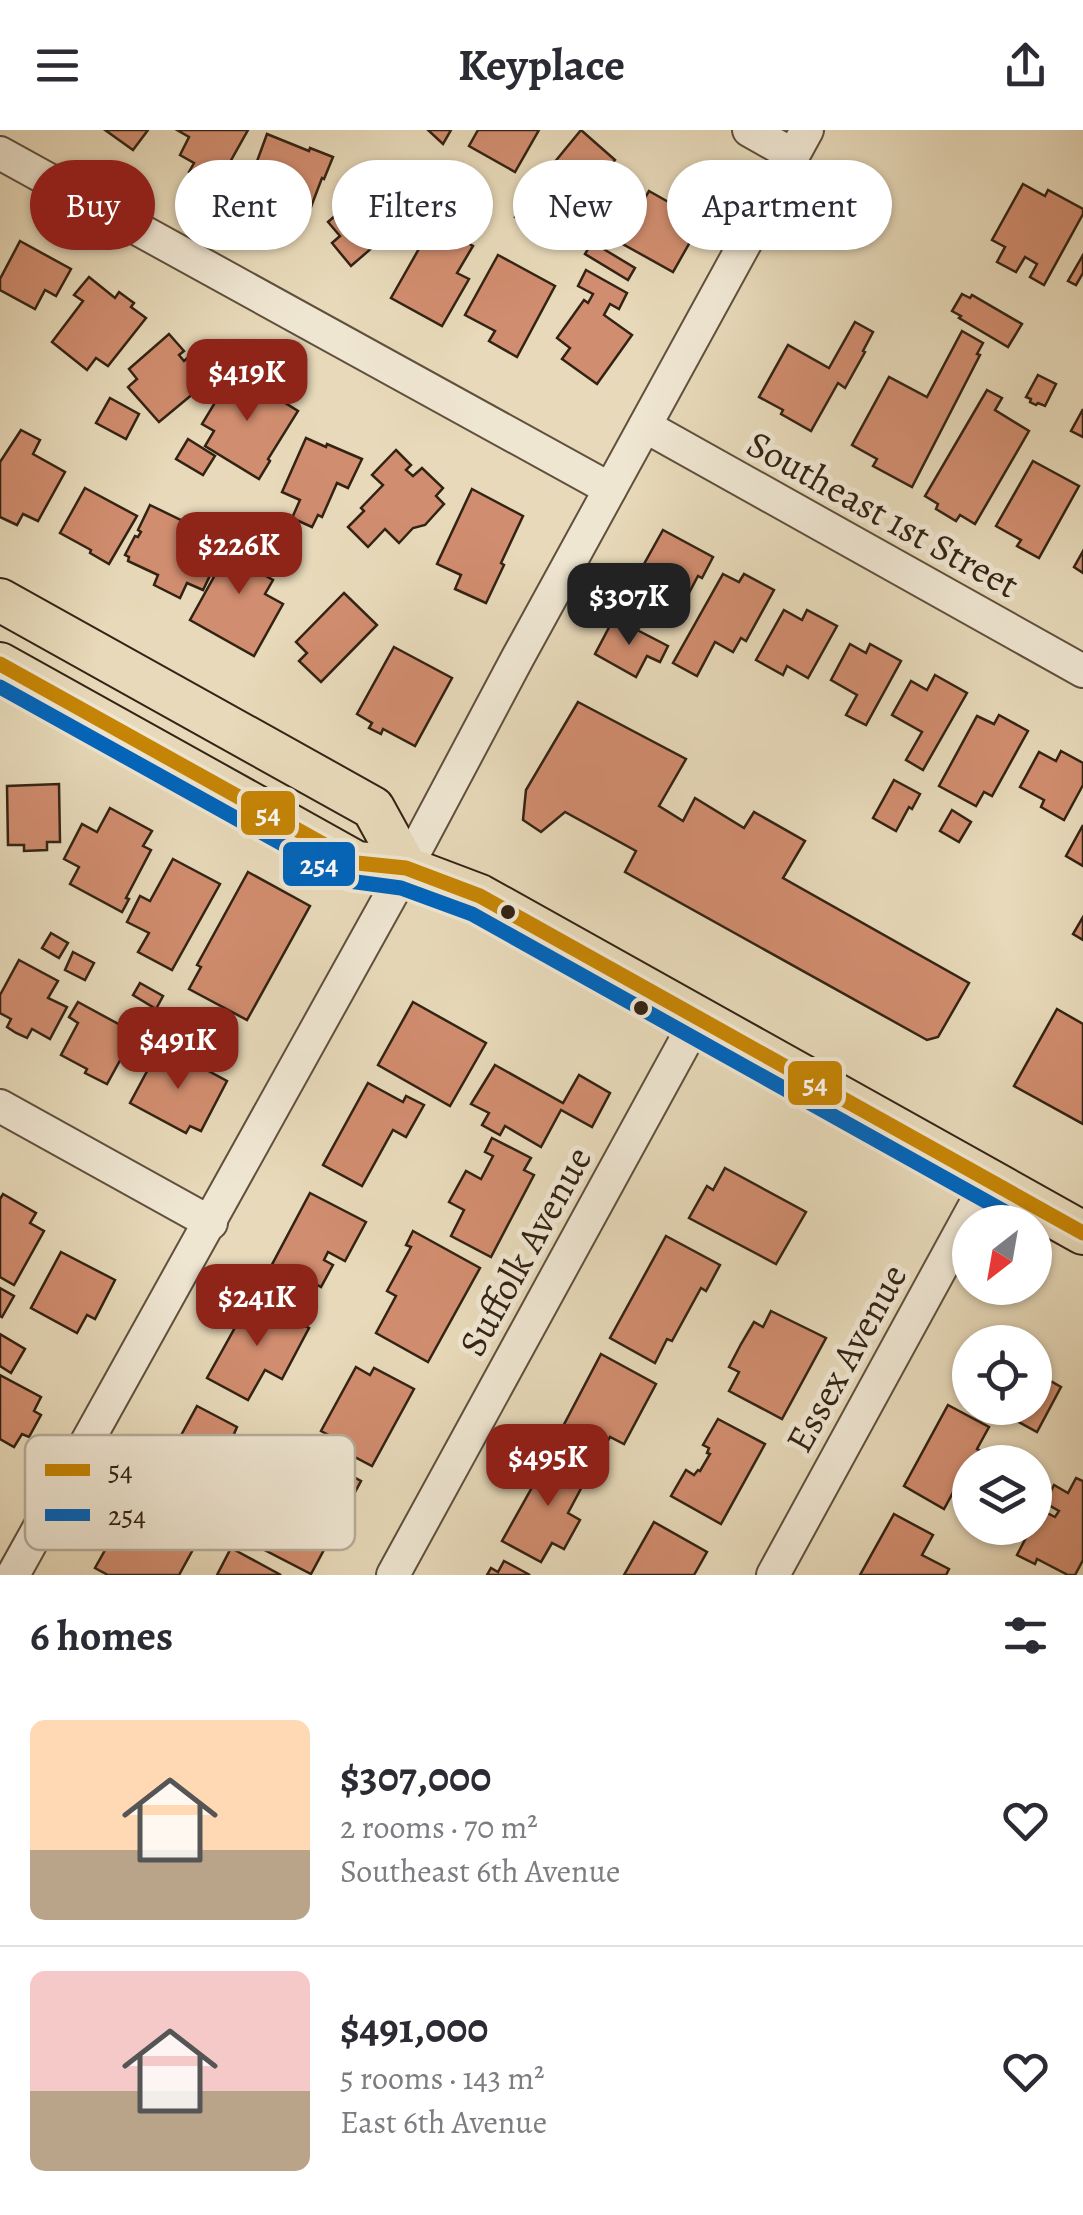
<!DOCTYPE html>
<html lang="en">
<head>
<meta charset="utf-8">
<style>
	:root { --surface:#fff; --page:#f2f2f3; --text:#2b2b33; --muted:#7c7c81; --line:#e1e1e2; --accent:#8f2418 }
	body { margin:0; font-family:Alegreya,serif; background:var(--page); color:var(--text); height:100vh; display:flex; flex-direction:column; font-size:38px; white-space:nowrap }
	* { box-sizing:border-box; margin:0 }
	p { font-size:32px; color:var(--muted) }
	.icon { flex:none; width:55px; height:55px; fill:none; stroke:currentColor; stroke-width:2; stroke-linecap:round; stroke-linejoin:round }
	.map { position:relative; height:1445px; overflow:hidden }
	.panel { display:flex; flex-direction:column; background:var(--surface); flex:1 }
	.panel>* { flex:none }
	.guide { position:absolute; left:30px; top:30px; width:1025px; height:90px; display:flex; gap:20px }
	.needle { width:65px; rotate:211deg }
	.controls { position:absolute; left:952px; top:1075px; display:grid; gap:20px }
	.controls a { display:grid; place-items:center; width:100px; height:100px; border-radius:50%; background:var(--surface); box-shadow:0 2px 8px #0004; font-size:50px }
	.price { position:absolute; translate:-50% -85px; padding:0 22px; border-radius:20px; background:var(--accent); color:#fff; font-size:32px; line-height:65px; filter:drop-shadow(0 2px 5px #0008) }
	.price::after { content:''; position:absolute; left:50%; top:60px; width:30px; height:22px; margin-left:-15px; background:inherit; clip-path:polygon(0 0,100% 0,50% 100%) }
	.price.active { background:#222; color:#fff }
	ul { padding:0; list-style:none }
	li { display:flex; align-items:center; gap:30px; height:250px; padding:0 30px }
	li+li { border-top:2px solid var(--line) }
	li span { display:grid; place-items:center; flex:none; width:280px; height:200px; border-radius:15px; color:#555 }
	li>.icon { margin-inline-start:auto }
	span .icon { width:120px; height:120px; fill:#fffc; stroke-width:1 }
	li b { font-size:42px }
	h2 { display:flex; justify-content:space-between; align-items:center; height:120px; padding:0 30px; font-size:42px }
	.chip { padding:0 35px; border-radius:45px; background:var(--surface); box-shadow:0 2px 8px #0004; font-size:35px; line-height:90px }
	.chip.active { background:var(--accent); color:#fff }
	header { display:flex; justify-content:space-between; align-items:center; height:130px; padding:0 30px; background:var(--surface); font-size:45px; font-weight:600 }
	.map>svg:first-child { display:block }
</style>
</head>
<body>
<header><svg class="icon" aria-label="menu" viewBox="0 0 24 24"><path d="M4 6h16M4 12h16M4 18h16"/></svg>Keyplace<svg class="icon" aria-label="share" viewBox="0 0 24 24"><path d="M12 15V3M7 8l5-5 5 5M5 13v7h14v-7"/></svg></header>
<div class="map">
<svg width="1083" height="1445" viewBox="0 0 1083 1445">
	<rect width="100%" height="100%" fill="#e7d9b9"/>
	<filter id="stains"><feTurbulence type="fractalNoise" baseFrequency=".002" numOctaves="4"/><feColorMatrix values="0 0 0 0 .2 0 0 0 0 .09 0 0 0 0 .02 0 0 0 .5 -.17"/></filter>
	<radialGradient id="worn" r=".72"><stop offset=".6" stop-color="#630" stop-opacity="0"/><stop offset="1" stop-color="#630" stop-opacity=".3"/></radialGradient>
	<g fill="#d18d6f" stroke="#332314" stroke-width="2.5">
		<path d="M 105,0 L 148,0 L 133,20 Z"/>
		<path d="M 177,0 L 248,0 L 216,57 L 189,42 L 194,33 L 180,25 L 189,7 Z"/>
		<path d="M 428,0 L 451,0 L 443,14 Z"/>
		<path d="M 478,0 L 539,0 L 515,42 L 469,16 Z"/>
		<path d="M 581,0 L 615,30 L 570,85 L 535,56 Z"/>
		<path d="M 267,4 L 309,21 L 310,18 L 333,27 L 324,49 L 322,48 L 311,77 L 249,53 Z"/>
		<path d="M 373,53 L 404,90 L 351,136 L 332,113 L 340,106 L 328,92 Z"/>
		<path d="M 1023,54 L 1045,66 L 1048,60 L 1083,79 L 1083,84 L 1044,155 L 1030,147 L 1037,134 L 1025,127 L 1016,142 L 997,132 L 1005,117 L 992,110 Z"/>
		<path d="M 649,61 L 702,91 L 673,142 L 619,112 Z"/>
		<path d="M 525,71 L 562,94 L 552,110 L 515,87 Z"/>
		<path d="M 433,94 L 473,116 L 457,143 L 469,149 L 442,196 L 391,168 Z"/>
		<path d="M 20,111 L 71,139 L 56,166 L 45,160 L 35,179 L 0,160 L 0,149 Z"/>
		<path d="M 592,112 L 635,138 L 628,150 L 585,124 Z"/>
		<path d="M 498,125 L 555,156 L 517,227 L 489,211 L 495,201 L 465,185 Z"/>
		<path d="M 1083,125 L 1083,143 L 1076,155 L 1068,151 Z"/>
		<path d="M 586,140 L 627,163 L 619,179 L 610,174 L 604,185 L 632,205 L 597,254 L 562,229 L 570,218 L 557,208 L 584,170 L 588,173 L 593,164 L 578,156 Z"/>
		<path d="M 89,147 L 115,168 L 119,162 L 134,173 L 131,177 L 146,188 L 108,236 L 96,228 L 87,240 L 52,212 L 83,171 L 74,165 Z"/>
		<path d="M 962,164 L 970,168 L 972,165 L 1022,194 L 1008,217 L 959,188 L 961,186 L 952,181 Z"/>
		<path d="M 855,192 L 873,202 L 863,221 L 865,222 L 845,258 L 838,253 L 811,301 L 781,284 L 783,280 L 759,267 L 788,215 L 829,238 Z"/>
		<path d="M 962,201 L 983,213 L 977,224 L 980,225 L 912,357 L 873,336 L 877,329 L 852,315 L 889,247 L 927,267 Z"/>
		<path d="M 169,204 L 184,221 L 179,225 L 184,231 L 192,224 L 212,248 L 159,292 L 128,257 L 137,249 L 129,239 Z"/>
		<path d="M 234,241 L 298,281 L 268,329 L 270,331 L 259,349 L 205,316 L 214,301 L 202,294 Z"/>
		<path d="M 1038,245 L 1056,254 L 1045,276 L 1038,273 L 1036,275 L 1030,272 L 1031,269 L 1026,267 Z"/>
		<path d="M 987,260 L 1002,268 L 995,280 L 1029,301 L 975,394 L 960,385 L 956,391 L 936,379 L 938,374 L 925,366 Z"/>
		<path d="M 110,268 L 139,284 L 126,309 L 96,293 Z"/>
		<path d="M 1083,279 L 1083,307 L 1071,301 Z"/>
		<path d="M 21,300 L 40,310 L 33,324 L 65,342 L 38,391 L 23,384 L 17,395 L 0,387 L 0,332 Z"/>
		<path d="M 306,308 L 326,317 L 327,314 L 362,329 L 348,358 L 337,353 L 322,387 L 318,385 L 312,397 L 292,388 L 300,370 L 282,362 Z"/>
		<path d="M 188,309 L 215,326 L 203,345 L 176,329 Z"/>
		<path d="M 396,320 L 411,335 L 406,340 L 413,346 L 422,338 L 443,358 L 436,366 L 444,374 L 425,395 L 413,398 L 399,413 L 385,399 L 368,417 L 348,397 L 364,381 L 361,378 L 383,355 L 372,345 Z"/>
		<path d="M 1033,331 L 1079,356 L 1039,428 L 1017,416 L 1021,410 L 996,396 Z"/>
		<path d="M 85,358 L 137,386 L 109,434 L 90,423 L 91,420 L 60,403 Z"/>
		<path d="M 472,359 L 523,386 L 501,433 L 504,435 L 486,473 L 455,459 L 461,445 L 437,434 Z"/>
		<path d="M 150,375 L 226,412 L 203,460 L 187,453 L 180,468 L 154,455 L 158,445 L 128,431 L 129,427 L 125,425 L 135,406 L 138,407 L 141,402 L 138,400 Z"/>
		<path d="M 245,391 L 264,401 L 245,434 L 273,450 L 265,464 L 283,474 L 254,526 L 190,490 Z"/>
		<path d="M 663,400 L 713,427 L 702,448 L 698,446 L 682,476 L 664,466 L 668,460 L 639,443 Z"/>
		<path d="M 1083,421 L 1083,443 L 1074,437 Z"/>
		<path d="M 723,444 L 739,452 L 744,444 L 774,460 L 746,511 L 741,508 L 733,522 L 715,512 L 697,546 L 673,533 Z"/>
		<path d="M 344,463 L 377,495 L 321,552 L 299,531 L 307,523 L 296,512 Z"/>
		<path d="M 784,480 L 802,490 L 807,480 L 837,496 L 808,548 L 787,536 L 783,545 L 756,530 Z"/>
		<path d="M 614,488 L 668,516 L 660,532 L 647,526 L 636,547 L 595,524 Z"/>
		<path d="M 850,514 L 866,523 L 870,514 L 901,531 L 866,595 L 846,585 L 857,565 L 831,550 Z"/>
		<path d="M 394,517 L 452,548 L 415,616 L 383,599 L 381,604 L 369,598 L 372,593 L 357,584 Z"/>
		<path d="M 935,545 L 967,563 L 923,640 L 906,630 L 922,602 L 892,585 L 911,551 L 927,560 Z"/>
		<path d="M 578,572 L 686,629 L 659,676 L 683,691 L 695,668 L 744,698 L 754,682 L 805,711 L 783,748 L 969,853 L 938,907 L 927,910 L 625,742 L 636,721 L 565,682 L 541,702 L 523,690 L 526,660 Z"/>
		<path d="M 999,585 L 1028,601 L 992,666 L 984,662 L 976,676 L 939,656 L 977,586 L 994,594 Z"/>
		<path d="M 1061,621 L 1083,633 L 1083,655 L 1064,690 L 1041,677 L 1044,670 L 1020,657 L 1039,622 L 1056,631 Z"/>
		<path d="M 894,650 L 920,664 L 912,679 L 909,677 L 896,701 L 873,688 Z"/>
		<path d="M 59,654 L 60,712 L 47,712 L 47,720 L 24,721 L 24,715 L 8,715 L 7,656 Z"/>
		<path d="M 110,678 L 152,701 L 143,716 L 151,720 L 126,768 L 129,769 L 122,782 L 70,754 L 79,737 L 64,729 L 82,694 L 97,702 Z"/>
		<path d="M 952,680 L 971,692 L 959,712 L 940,701 Z"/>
		<path d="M 1083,695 L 1083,736 L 1066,726 Z"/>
		<path d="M 173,729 L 220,754 L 172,840 L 138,822 L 149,803 L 127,792 L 140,766 L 150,771 Z"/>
		<path d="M 248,742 L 310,776 L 247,890 L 189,859 L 201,837 L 197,835 Z"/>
		<path d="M 1083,787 L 1083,810 L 1073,804 Z"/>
		<path d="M 51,803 L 68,813 L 59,828 L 42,818 Z"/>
		<path d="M 73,822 L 94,833 L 85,850 L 65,840 Z"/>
		<path d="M 19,830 L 58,851 L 48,868 L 67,877 L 50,909 L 32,899 L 27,908 L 16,903 L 7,897 L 11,889 L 0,883 L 0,865 Z"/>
		<path d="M 140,853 L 163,866 L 156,879 L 133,865 Z"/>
		<path d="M 78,872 L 135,903 L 107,954 L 85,943 L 87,939 L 61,925 L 78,893 L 69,887 Z"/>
		<path d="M 413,872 L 486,913 L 450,976 L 378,935 Z"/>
		<path d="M 1057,879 L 1083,894 L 1083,994 L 1014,956 Z"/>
		<path d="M 159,919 L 186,934 L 188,930 L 227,951 L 201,1001 L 190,996 L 186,1003 L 130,973 Z"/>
		<path d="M 495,935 L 563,973 L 579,945 L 610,963 L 592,997 L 561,980 L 541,1017 L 505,996 L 500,1005 L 482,995 L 489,983 L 471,974 Z"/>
		<path d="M 368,953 L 403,972 L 406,966 L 424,975 L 406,1007 L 393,1000 L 362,1056 L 323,1035 Z"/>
		<path d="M 492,1008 L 531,1028 L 524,1040 L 534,1045 L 491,1127 L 451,1106 L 464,1080 L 449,1072 L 466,1041 L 481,1049 L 493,1026 L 485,1022 Z"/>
		<path d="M 725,1038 L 806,1082 L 776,1134 L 689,1088 L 707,1056 L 713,1060 Z"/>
		<path d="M 310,1063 L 366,1092 L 345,1131 L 328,1122 L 324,1130 L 333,1135 L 321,1157 L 312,1152 L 306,1163 L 268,1142 Z"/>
		<path d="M 3,1064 L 36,1083 L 30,1093 L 44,1101 L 14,1155 L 0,1147 L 0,1069 Z"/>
		<path d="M 413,1101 L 480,1138 L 428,1232 L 376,1203 L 396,1166 L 387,1161 L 411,1117 L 406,1115 Z"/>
		<path d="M 666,1106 L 720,1135 L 706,1161 L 701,1158 L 672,1211 L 667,1209 L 655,1233 L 610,1208 Z"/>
		<path d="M 61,1122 L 115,1150 L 95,1189 L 87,1185 L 77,1203 L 31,1178 Z"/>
		<path d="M 0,1158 L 14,1166 L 2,1187 L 0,1186 Z"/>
		<path d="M 252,1167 L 309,1198 L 282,1249 L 265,1240 L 248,1270 L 207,1248 Z"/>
		<path d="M 771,1181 L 826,1208 L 782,1289 L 729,1261 L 739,1242 L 729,1237 L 741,1214 L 754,1192 L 763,1197 Z"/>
		<path d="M 0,1204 L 25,1219 L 11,1243 L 0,1236 Z"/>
		<path d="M 601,1224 L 656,1254 L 624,1314 L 610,1307 L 600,1326 L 559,1304 Z"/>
		<path d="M 356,1237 L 370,1245 L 374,1238 L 414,1259 L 372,1336 L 332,1315 L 336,1309 L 321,1301 Z"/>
		<path d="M 1035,1242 L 1061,1257 L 1037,1302 L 993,1278 L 1035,1278 Z"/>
		<path d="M 0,1245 L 41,1267 L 34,1281 L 41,1285 L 29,1307 L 22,1304 L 14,1317 L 0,1309 Z"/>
		<path d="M 948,1275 L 989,1297 L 977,1319 L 979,1320 L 976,1326 L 973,1331 L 971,1330 L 962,1346 L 965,1348 L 959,1358 L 956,1357 L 944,1379 L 904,1356 Z"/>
		<path d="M 197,1276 L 237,1297 L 234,1304 L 249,1312 L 224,1357 L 243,1367 L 227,1395 L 191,1374 L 183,1388 L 147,1368 Z"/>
		<path d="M 718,1289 L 765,1314 L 721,1394 L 671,1366 L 686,1340 L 694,1345 L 698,1340 L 700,1341 L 710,1324 L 707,1323 L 709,1318 L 703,1315 Z"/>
		<path d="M 553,1320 L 587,1339 L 581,1350 L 585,1351 L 568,1383 L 580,1390 L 564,1419 L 552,1413 L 541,1432 L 502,1411 Z"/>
		<path d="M 298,1336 L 330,1350 L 337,1338 L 361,1351 L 311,1444 L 255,1415 Z"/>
		<path d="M 1076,1348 L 1083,1351 L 1083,1430 L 1075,1445 L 1068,1445 L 1037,1429 L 1035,1434 L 1017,1425 L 1031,1398 L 1035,1398 L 1035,1391 L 1041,1380 L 1055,1387 L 1059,1381 L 1045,1373 L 1054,1355 L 1068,1363 Z"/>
		<path d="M 148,1373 L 199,1401 L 192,1412 L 196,1414 L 179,1445 L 108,1445 L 95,1438 L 118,1397 L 131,1405 Z"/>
		<path d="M 894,1384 L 933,1405 L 922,1425 L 949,1439 L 946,1445 L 860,1445 Z"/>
		<path d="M 654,1392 L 707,1422 L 694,1445 L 624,1445 Z"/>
		<path d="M 231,1418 L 281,1445 L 217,1445 Z"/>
		<path d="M 504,1431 L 519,1439 L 530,1445 L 487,1445 L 491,1438 L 498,1442 Z"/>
	</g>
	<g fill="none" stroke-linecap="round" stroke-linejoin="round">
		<g stroke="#60503d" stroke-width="36">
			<g id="minor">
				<path d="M 749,0 L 793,25"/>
				<path d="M 0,23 L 610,359"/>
				<path d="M 645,296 L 1083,541"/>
				<path d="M 0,976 L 211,1093"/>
				<path d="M 13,1445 L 406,738 L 517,529 L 807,0"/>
				<path d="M 393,1445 L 698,888"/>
				<path d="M 773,1445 L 989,1050"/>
			</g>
		</g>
		<g stroke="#332314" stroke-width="46">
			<g id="major">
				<path d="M 0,470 L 373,678 L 406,738"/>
				<path d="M 0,534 L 357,733 L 406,738 L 480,766 L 1083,1103"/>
			</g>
		</g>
		<use href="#minor" stroke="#efe6d2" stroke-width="32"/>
		<use href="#major" stroke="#e7d9b9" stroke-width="42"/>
		<g stroke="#efe6d2" stroke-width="22">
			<path id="bus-1" d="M 0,534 L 357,733 L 406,738 L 480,766 L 1083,1103"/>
		</g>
		<g stroke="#efe6d2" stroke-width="22">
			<path id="bus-2" d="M 0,557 L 349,751 L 401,758 L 472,784 L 1023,1092"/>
		</g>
		<use href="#bus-1" stroke="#c68505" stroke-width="15"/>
		<use href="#bus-2" stroke="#0065bd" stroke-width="15"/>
	</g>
	<g fill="#332314" stroke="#efe6d2" stroke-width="4">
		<circle cx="508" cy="782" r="9"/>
		<circle cx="641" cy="878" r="9"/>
	</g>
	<g text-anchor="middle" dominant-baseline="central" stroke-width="10" stroke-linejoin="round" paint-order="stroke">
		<g font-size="38" fill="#332314" stroke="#efe6d2">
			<text transform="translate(883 384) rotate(29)">Southeast 1st Street</text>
			<text transform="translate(525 1121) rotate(-61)">Suffolk Avenue</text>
			<text transform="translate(846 1228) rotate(-61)">Essex Avenue</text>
		</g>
	</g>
	<rect x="25" y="1305" width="330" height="115" rx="15" fill="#efe6d2" stroke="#b7ac99" stroke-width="2.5"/>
	<rect x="45" y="1334" width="45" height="12" fill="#c68505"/>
	<rect x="45" y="1379" width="45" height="12" fill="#0065bd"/>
	<g font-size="28" fill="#332314">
		<text x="108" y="1350">54</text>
		<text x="108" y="1395">254</text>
	</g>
	<g stroke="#efe6d2" stroke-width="4">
		<rect x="239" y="659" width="58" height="48" rx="10" fill="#c68505"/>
		<rect x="281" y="710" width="76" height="48" rx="10" fill="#0065bd"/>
		<rect x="786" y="929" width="58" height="48" rx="10" fill="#c68505"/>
	</g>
	<g font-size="28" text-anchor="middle" font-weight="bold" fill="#fff">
		<text x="268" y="693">54</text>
		<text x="319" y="744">254</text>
		<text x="815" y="963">54</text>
	</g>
	<rect width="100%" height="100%" filter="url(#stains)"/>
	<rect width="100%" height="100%" fill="url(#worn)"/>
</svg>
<div class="controls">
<a><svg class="needle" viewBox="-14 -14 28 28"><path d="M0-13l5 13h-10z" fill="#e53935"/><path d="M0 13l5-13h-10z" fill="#7c7c81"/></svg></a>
<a><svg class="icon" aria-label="locate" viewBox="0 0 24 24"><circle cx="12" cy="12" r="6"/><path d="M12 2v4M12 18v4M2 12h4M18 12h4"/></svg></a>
<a><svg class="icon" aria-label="layers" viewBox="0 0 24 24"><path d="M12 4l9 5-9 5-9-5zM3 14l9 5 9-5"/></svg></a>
</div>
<b class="price" style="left:247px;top:294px">$419K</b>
<b class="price" style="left:239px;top:467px">$226K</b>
<b class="price active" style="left:629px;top:518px">$307K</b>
<b class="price" style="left:178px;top:962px">$491K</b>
<b class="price" style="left:257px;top:1219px">$241K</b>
<b class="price" style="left:548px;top:1379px">$495K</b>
<div class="guide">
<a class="chip active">Buy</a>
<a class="chip">Rent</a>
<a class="chip">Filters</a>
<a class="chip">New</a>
<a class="chip">Apartment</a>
</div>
</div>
<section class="panel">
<h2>6 homes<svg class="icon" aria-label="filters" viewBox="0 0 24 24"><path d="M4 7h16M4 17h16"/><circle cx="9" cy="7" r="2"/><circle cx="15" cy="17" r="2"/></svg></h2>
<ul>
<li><span style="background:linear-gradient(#ffd9b3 65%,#b9a48a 0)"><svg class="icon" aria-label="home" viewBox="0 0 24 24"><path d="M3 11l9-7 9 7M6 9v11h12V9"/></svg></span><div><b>$307,000</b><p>2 rooms · 70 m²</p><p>Southeast 6th Avenue</p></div><svg class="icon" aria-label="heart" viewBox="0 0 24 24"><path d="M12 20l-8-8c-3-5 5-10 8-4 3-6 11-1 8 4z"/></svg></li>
<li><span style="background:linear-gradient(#f6c9c9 60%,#b9a48a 0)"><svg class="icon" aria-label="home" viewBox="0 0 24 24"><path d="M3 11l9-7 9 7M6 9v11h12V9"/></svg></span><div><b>$491,000</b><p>5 rooms · 143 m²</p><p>East 6th Avenue</p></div><svg class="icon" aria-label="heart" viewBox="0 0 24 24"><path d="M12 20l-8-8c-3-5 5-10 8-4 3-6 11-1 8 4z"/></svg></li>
</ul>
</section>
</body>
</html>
